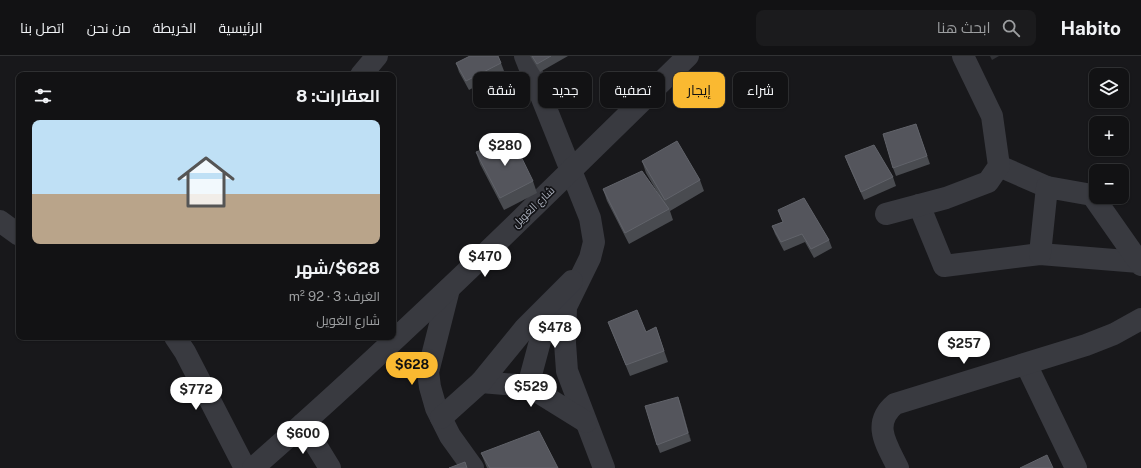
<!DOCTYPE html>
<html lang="ar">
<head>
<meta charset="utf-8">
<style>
	:root { --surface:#121214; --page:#1b1b1d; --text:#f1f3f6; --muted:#9c9ea0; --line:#313234; --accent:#fab931 }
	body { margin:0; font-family:"Public Sans",Cairo,sans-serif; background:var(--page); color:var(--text); direction:rtl; height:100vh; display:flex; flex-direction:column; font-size:15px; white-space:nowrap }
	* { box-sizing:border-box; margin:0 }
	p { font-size:13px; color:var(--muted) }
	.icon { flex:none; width:22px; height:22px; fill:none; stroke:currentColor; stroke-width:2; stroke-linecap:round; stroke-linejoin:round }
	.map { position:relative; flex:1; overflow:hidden; direction:ltr }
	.side { position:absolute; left:16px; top:16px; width:380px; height:268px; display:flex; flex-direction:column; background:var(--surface); border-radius:8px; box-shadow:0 1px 3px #0004,0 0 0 1px var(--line); direction:rtl }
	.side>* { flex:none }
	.guide { position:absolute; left:408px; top:16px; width:380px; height:36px; direction:rtl; display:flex; gap:8px }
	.controls { position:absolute; left:1089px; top:12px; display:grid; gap:8px }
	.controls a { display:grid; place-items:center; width:40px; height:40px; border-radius:8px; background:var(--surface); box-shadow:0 1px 3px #0004,0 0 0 1px var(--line); font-size:20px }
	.price { position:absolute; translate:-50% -34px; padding:0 9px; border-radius:14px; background:#fff; color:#222; font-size:13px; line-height:26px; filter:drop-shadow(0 1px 2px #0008) }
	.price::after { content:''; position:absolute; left:50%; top:24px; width:12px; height:9px; margin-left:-6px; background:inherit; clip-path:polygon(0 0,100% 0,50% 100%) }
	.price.selected { background:var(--accent); color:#111 }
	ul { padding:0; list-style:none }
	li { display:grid; align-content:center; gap:8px; height:212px; padding:0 16px }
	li+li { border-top:1px solid var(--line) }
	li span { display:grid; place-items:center; height:124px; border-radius:8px; color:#555 }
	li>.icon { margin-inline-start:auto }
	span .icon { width:72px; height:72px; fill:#fffc; stroke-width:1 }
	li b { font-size:17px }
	h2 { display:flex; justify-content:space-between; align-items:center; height:48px; padding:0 16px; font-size:17px }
	.pill { padding:0 14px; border-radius:8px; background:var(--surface); box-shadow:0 1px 3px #0004,0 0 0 1px var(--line); font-size:14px; line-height:36px }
	.pill.selected { background:var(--accent); color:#111 }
	header { display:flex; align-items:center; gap:24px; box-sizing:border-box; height:56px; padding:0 20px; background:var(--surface); border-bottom:1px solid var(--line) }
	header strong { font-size:19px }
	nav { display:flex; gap:22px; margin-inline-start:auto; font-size:14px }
	.search { width:280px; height:36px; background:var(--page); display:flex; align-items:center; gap:10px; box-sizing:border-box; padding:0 14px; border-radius:8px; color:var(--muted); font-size:15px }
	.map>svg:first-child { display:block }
</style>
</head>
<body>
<header>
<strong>Habito</strong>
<div class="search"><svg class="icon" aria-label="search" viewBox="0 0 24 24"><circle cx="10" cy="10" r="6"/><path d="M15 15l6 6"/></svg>ابحث هنا</div>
<nav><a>الرئيسية</a><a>الخريطة</a><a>من نحن</a><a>اتصل بنا</a></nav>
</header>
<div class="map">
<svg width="1141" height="412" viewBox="0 0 1141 412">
	<rect width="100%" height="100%" fill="#18181b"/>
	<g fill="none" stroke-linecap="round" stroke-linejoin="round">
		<g stroke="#393a40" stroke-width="22">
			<path d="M 525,0 L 590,162 L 594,186 L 590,202 L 566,251 L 565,287 L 567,315 L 604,412"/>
			<path d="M 361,19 L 377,0"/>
			<path d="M 999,110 L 1047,131"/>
			<path d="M 919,149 L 944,210 L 1040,198 L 1139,206 L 1141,209"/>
			<path d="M 886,158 L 946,142 L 988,126 L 999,110 L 992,60 L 963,0"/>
			<path d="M 0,165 L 19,179"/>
			<path d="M 1040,198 L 1047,131 L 1092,139 L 1139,206"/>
			<path d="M 449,233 L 428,316 L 430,331 L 436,352 L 450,380 L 473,412"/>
			<path d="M 175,281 L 185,296 L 245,412"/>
			<path d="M 1026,308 L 1076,412"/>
			<path d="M 481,326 L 528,330 L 586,366"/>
			<path d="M 528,330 L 550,248"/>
			<path d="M 441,362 L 481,326 L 525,272 L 572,225"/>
			<path d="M 303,368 L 330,412"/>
			<path d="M 253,412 C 403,281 545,140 688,0"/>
			<path d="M 898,412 C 887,389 871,368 895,348 L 1086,289 L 1114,278 L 1141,263"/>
		</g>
	</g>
	<g fill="#494b50">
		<path d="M 530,0 L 568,0 L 540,16 Z"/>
		<path d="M 456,7 L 501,7 L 504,15 L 469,34 L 459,16 Z"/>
		<path d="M 916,68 L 930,108 L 896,120 L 893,112 Z"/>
		<path d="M 476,96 L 533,125 L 537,137 L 504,154 L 480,108 Z"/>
		<path d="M 845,100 L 893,121 L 896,130 L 864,144 L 848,108 Z"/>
		<path d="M 642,105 L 700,124 L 704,135 L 670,155 L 673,164 L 629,188 L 607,145 L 603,133 L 659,139 L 646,117 Z"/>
		<path d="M 782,166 L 829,184 L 832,192 L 814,202 L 805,186 L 784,195 L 775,178 L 772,170 Z"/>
		<path d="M 608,266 L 646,276 L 656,271 L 668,306 L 630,320 Z"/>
		<path d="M 678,341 L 681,349 L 691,385 L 660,397 L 657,389 Z"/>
		<path d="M 481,397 L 558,412 L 487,412 Z"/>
	</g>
	<g fill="#313236">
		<path d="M 990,0 L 999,0 L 992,4 Z"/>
		<path d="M 678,341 L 681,349 L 691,385 L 688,377 Z"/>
	</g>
	<g fill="#54555c" stroke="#61636a">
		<path d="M 470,0 L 498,0 L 501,7 L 466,25 L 456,7 Z"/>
		<path d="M 532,0 L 551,0 L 537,8 Z"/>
		<path d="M 916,68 L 927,100 L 893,112 L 883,78 Z"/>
		<path d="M 512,82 L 533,125 L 500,142 L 476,96 Z"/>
		<path d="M 677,85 L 700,124 L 665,144 L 642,105 Z"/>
		<path d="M 874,89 L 893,121 L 861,136 L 845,100 Z"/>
		<path d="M 642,115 L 669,153 L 625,177 L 603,133 Z"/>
		<path d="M 804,142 L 829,184 L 811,193 L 802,178 L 781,186 L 772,170 L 783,166 L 778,154 Z"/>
		<path d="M 637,254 L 646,276 L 656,271 L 664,295 L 626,309 L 608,266 Z"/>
		<path d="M 678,341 L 688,377 L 657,389 L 645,350 Z"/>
		<path d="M 539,375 L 558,412 L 490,412 L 481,397 Z"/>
		<path d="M 1047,399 L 1053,412 L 1020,412 Z"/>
		<path d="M 465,406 L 467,412 L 449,412 Z"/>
	</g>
	<g text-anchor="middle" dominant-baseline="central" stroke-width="3.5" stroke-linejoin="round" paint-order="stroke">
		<g font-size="11" fill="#aaafbb" stroke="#131316">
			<text transform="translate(533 151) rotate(-44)">شارع الغويل</text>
		</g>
	</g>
</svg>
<div class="controls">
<a><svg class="icon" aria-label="layers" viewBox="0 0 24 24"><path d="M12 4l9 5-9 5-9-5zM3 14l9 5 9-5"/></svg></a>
<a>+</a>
<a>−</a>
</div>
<b class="price" style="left:505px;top:111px">$280</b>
<b class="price" style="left:485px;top:222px">$470</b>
<b class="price" style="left:555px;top:293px">$478</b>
<b class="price" style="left:964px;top:309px">$257</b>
<b class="price selected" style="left:412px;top:330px">$628</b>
<b class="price" style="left:531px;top:352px">$529</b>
<b class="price" style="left:196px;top:355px">$772</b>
<b class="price" style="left:303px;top:399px">$600</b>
<div class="guide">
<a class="pill">شراء</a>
<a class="pill selected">إيجار</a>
<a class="pill">تصفية</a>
<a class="pill">جديد</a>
<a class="pill">شقة</a>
</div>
<section class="side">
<h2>العقارات: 8<svg class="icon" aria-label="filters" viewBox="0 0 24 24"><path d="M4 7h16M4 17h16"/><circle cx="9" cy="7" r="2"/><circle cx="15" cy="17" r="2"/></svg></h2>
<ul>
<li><span style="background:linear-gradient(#bfe0f5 60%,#b9a48a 0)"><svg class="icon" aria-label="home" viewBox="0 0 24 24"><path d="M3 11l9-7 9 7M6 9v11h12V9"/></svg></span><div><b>$628/شهر</b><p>الغرف: 3 · 92 m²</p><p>شارع الغويل</p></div></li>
</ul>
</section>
</div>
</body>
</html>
